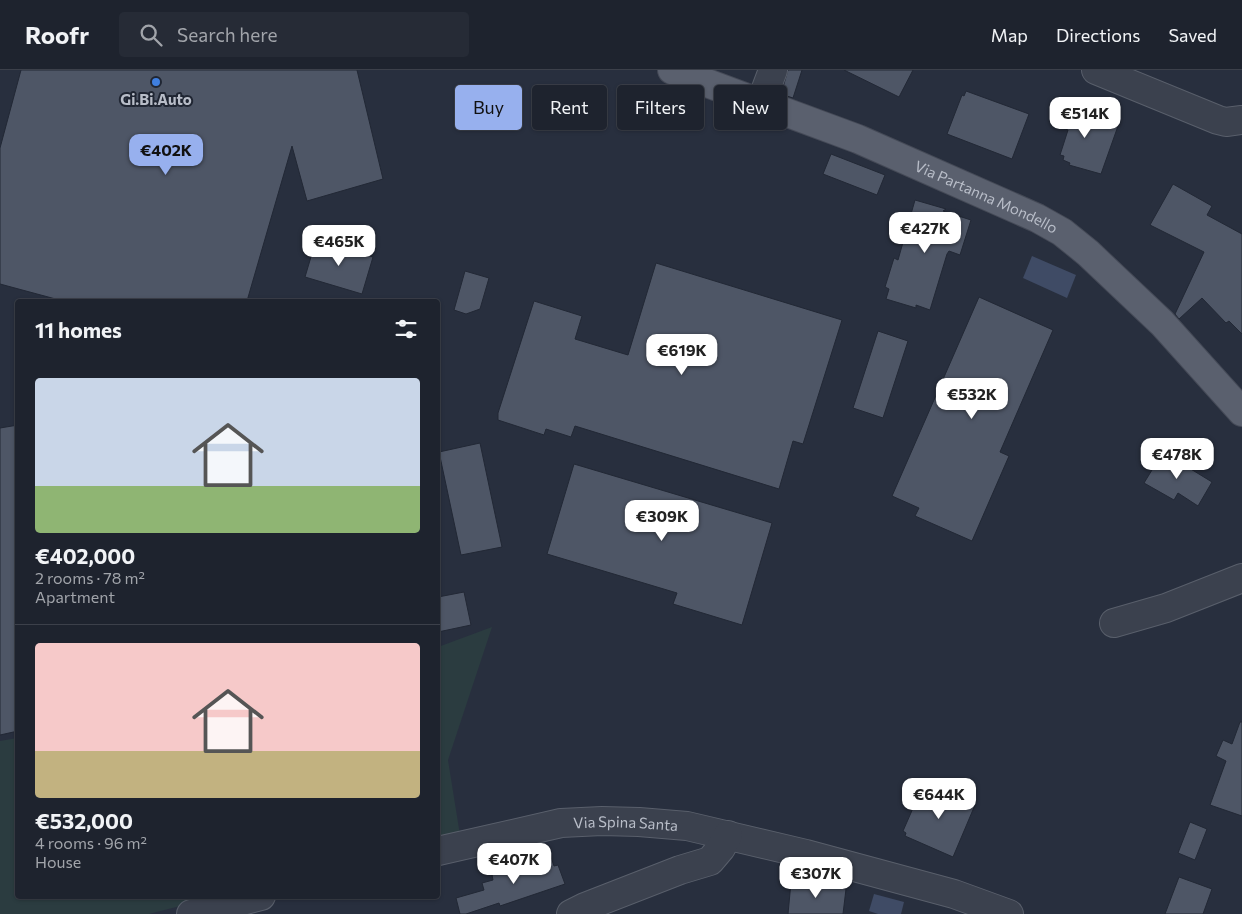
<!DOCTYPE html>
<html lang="en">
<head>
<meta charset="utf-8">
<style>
	:root { --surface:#1e232e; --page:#262b36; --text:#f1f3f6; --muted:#a1a4aa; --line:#3c404a; --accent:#97b0ee }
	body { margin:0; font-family:Commissioner,sans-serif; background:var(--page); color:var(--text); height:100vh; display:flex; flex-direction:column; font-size:19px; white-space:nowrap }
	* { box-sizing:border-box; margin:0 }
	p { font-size:16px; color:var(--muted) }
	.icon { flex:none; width:28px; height:28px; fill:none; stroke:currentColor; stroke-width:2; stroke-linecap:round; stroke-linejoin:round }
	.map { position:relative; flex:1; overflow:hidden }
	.drawer { position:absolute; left:15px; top:229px; width:425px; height:600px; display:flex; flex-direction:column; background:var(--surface); border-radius:5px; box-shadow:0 1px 4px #0004,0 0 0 1px var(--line) }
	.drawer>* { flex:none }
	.guide { position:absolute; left:455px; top:15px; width:475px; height:45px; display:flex; gap:10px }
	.price { position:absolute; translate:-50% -42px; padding:0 11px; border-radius:10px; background:#fff; color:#222; font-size:16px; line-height:32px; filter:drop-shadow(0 1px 2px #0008) }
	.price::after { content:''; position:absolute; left:50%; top:30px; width:15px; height:11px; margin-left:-8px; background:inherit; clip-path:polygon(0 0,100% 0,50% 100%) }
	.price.current { background:var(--accent); color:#111 }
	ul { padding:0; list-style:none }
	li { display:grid; align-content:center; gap:10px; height:265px; padding:0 20px }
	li+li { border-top:1px solid var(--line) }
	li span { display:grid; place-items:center; height:155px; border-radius:5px; color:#555 }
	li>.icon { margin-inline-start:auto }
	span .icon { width:90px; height:90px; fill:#fffc; stroke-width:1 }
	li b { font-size:21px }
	h2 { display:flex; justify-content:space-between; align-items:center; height:60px; padding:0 20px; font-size:21px }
	.tag { padding:0 18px; border-radius:5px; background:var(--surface); box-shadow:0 1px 4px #0004,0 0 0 1px var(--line); font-size:18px; line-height:45px }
	.tag.current { background:var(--accent); color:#111 }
	header { display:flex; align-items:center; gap:30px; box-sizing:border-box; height:70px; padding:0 25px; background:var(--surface); border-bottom:1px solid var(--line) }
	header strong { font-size:24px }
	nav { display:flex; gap:28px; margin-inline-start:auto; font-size:18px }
	.search { width:350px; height:45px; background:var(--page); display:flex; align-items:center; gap:12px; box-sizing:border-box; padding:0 18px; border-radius:5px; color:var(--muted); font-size:19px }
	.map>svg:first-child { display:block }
</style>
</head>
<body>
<header>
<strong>Roofr</strong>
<div class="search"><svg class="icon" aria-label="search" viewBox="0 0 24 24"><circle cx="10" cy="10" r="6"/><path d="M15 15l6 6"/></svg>Search here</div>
<nav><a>Map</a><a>Directions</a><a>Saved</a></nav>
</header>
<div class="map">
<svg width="1242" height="844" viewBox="0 0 1242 844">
	<rect width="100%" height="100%" fill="#282f3e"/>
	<g fill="#2b3c40">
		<path d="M 492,557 L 448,690 L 460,765 L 438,771 L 438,577 Z"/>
		<path d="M 17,668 L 18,826 L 219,826 L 149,844 L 0,844 L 0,671 Z"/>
	</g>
	<g fill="#3f4b65">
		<path d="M 1032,186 L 1076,205 L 1067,228 L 1023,208 Z"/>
		<path d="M 874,824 L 904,832 L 901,844 L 878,844 L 869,841 Z"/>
	</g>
	<g fill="#4e5666" stroke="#222835">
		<path d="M 21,0 L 357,0 L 383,109 L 307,131 L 292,76 L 247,231 L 63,231 L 0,214 L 0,78 Z"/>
		<path d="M 788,0 L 802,0 L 793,28 L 781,24 Z"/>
		<path d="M 844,0 L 913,0 L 899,27 Z"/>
		<path d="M 966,21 L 1029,44 L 1012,89 L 947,64 L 962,25 L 964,26 Z"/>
		<path d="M 1057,35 L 1118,56 L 1101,104 L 1069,95 L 1070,93 L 1063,90 L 1064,86 L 1060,85 L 1068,60 L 1051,54 Z"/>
		<path d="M 831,84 L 885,105 L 877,125 L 823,104 Z"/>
		<path d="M 1173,114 L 1212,136 L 1207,145 L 1242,164 L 1242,264 L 1229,251 L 1226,253 L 1202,228 L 1179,249 L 1175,244 L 1204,182 L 1150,155 Z"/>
		<path d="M 915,130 L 946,139 L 943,141 L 971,150 L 960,185 L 949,181 L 947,184 L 930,240 L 916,235 L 916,238 L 886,229 L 889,219 L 885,217 L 894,188 L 898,190 Z"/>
		<path d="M 316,170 L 373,187 L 362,224 L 305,207 Z"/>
		<path d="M 656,193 L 842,250 L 803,374 L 793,371 L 779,419 L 575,356 L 571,367 L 546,359 L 544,365 L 498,350 L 498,343 L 534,231 L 582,246 L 575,269 L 628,285 Z"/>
		<path d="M 465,201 L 489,208 L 480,239 L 466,244 L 454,240 Z"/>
		<path d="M 979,227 L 1053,260 L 1000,382 L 1009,386 L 972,471 L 915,446 L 919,438 L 892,426 Z"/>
		<path d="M 878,261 L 908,271 L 883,348 L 853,338 Z"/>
		<path d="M 18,355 L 18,661 L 0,665 L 0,358 Z"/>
		<path d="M 480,373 L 502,477 L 461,485 L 439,382 Z"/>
		<path d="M 1163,382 L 1212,412 L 1198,436 L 1178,423 L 1174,430 L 1144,413 Z"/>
		<path d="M 574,394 L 772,453 L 742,555 L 673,534 L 677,523 L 547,484 Z"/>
		<path d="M 464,522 L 471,555 L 438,562 L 438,527 Z"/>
		<path d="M 1240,652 L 1242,652 L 1242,746 L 1210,735 L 1226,691 L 1216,686 L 1223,670 L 1232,674 Z"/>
		<path d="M 924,713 L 975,735 L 953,787 L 905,766 L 906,763 L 903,761 Z"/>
		<path d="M 1190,752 L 1207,759 L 1195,790 L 1178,783 Z"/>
		<path d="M 550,784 L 554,796 L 558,795 L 565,814 L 500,836 L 499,833 L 466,844 L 460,844 L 456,828 L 484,820 L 482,813 L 493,810 L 492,805 Z"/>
		<path d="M 1179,807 L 1212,819 L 1203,844 L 1165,844 Z"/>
		<path d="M 791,812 L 818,814 L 846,819 L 843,844 L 788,844 Z"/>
	</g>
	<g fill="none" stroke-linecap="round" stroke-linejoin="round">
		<g stroke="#595f6b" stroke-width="30">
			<g id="minor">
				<path d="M 1096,0 L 1218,50 L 1226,52 L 1242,50"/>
				<path d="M 761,32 L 773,0"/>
				<path d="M 1114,553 L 1166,538 L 1242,508"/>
				<path id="s1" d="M 438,781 L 561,753 L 602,751 L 639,752 L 687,756 L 806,784 L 954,824 L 1009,844"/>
				<path d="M 191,844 L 261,826"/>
				<path d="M 571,844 L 585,837 L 680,800 L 710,791 L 721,778 L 728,765"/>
			</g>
		</g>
		<g stroke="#454a57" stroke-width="30">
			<g id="major">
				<path id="s2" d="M 672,0 L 858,69 L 1037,148 L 1062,162 L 1088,183 L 1162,253 L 1242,342"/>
			</g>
		</g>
		<use href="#minor" stroke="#3b414e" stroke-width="28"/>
		<use href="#major" stroke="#5a606e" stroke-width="28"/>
	</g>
	<circle fill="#3f7fe0" stroke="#202633" stroke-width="2" cx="156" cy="12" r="5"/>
	<g text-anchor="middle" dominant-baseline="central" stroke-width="4" stroke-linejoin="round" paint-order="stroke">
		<g font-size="15" font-weight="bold" fill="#b8bdc8" stroke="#202633">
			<text x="156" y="29">Gi.Bi.Auto</text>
		</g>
		<g font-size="15" fill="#b8bdc8" stroke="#202633">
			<text stroke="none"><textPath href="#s2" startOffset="339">Via Partanna Mondello</textPath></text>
			<text stroke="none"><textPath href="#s1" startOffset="191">Via Spina Santa</textPath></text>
		</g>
	</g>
</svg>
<b class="price" style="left:1085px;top:69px">€514K</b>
<b class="price current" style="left:166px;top:106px">€402K</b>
<b class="price" style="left:925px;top:184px">€427K</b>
<b class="price" style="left:339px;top:197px">€465K</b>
<b class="price" style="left:682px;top:306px">€619K</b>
<b class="price" style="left:972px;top:350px">€532K</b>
<b class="price" style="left:1177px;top:410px">€478K</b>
<b class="price" style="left:662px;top:472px">€309K</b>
<b class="price" style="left:939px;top:750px">€644K</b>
<b class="price" style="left:514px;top:815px">€407K</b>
<b class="price" style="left:816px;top:829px">€307K</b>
<div class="guide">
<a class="tag current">Buy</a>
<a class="tag">Rent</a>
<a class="tag">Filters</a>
<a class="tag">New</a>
</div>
<section class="drawer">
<h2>11 homes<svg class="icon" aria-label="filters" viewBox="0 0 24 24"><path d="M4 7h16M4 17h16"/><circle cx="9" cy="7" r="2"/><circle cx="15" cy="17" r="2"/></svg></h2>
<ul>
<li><span style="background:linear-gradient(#c9d6e8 70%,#8fb573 0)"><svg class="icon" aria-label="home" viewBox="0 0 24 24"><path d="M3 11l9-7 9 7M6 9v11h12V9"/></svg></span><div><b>€402,000</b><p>2 rooms · 78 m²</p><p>Apartment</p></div></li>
<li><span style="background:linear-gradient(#f6c9c9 70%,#c2b280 0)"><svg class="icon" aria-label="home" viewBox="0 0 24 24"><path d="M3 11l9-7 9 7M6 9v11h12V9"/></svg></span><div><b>€532,000</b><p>4 rooms · 96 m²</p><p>House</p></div></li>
</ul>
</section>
</div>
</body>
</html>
